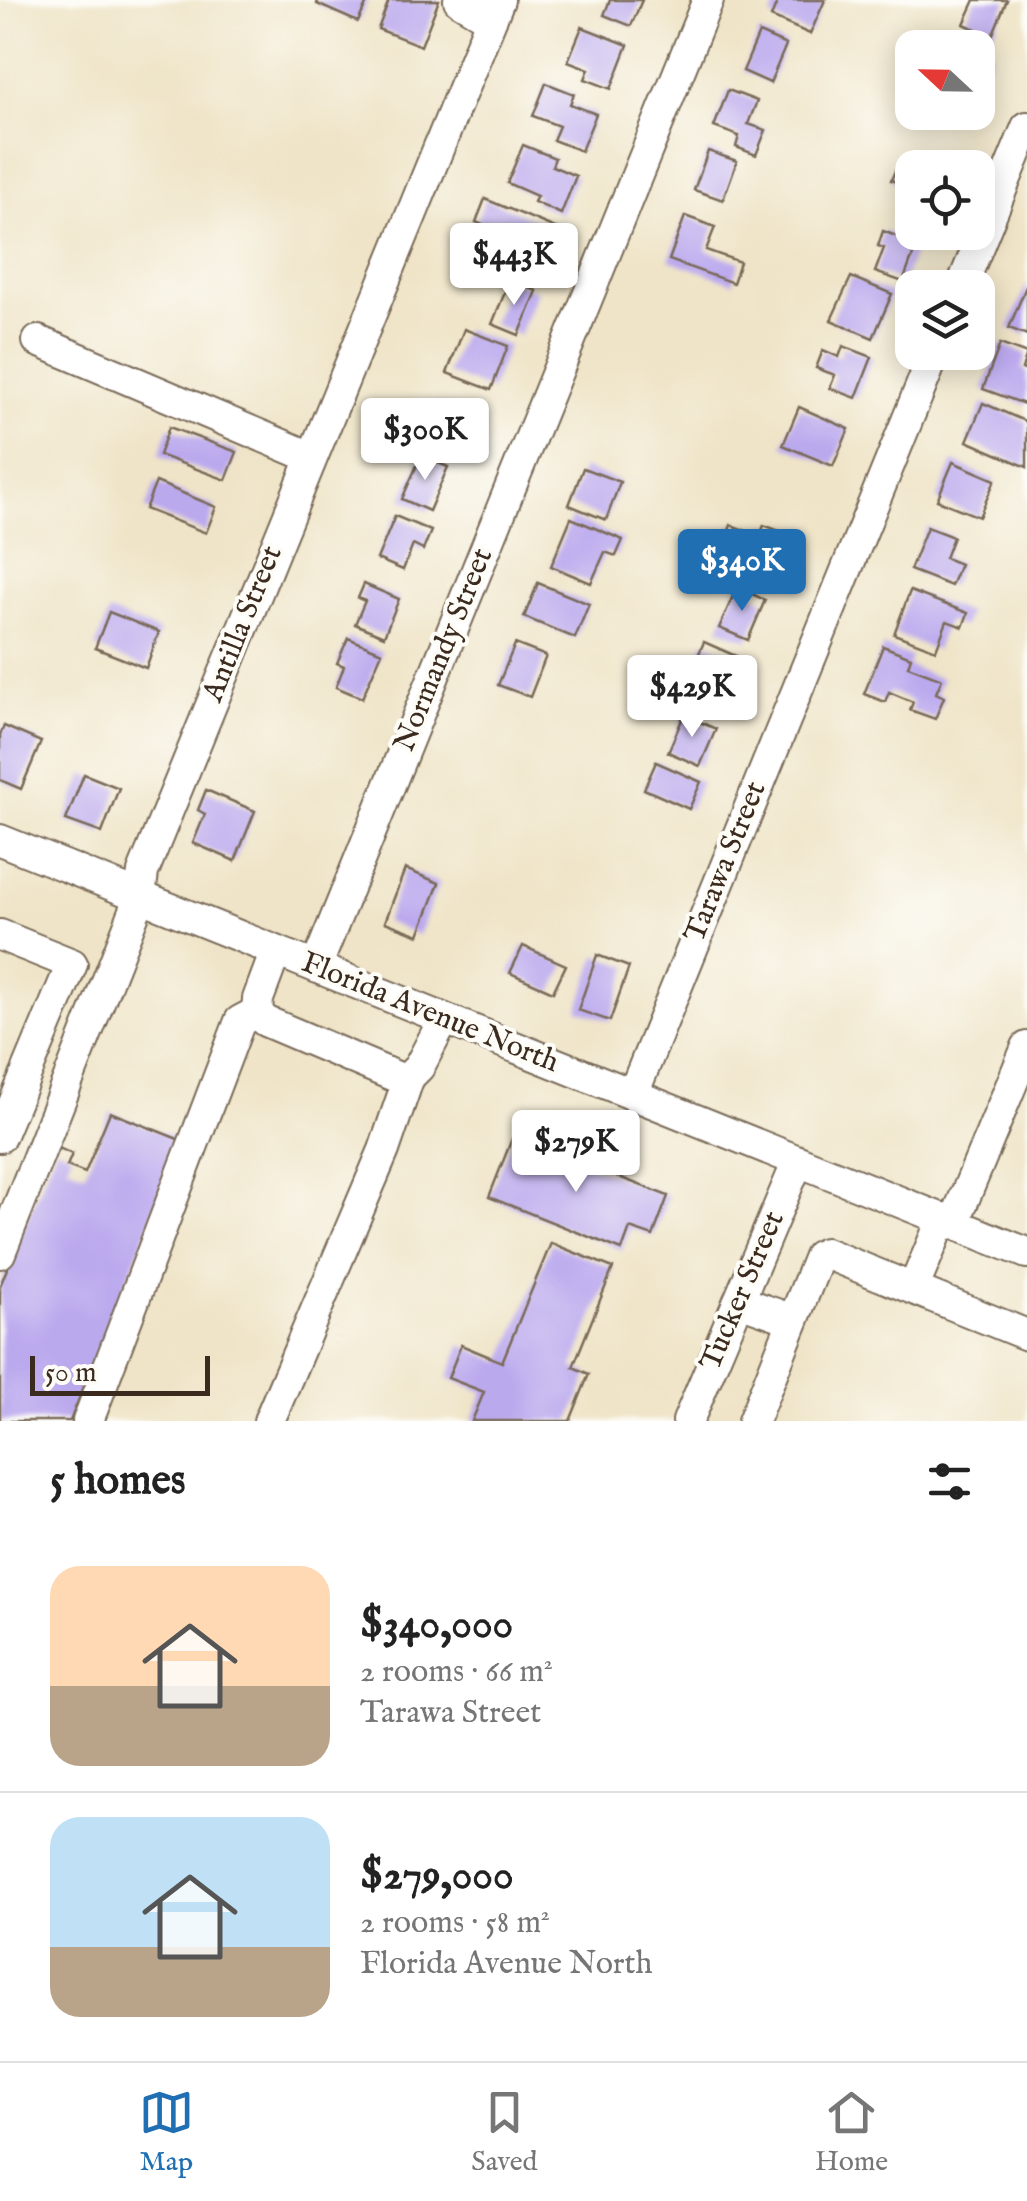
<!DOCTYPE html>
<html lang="en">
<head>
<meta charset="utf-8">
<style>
	:root { --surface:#fff; --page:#f2f2f2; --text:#222; --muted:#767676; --line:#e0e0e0; --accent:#1f6fb2 }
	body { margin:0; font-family:"IM FELL English",serif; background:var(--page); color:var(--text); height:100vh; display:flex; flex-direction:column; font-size:38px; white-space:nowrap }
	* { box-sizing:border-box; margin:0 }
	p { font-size:32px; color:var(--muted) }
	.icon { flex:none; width:55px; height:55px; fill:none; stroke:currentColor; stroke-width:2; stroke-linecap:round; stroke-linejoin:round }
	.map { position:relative; height:1421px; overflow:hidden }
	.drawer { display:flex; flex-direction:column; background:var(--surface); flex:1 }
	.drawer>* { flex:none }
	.needle { width:65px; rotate:292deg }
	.fabs { position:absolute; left:895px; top:30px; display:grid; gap:20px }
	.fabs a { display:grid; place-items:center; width:100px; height:100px; border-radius:20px; background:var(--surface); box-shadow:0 5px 25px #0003; font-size:50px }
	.scale { position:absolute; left:30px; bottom:25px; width:180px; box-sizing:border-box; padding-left:10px; border:5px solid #3b2a1e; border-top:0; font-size:28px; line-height:35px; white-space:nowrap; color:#3b2a1e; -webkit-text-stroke:8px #fdfcf7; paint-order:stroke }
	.price { position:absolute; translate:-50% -85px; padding:0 22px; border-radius:10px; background:#fff; color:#222; font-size:32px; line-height:65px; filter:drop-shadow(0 2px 5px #0008) }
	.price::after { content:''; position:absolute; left:50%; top:60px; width:30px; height:22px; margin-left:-15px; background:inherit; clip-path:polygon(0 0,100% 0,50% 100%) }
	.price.on { background:var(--accent); color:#fff }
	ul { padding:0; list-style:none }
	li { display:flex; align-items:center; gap:30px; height:250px; padding:0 50px }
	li+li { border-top:2px solid var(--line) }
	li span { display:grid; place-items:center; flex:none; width:280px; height:200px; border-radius:30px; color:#555 }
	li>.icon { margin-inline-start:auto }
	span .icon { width:120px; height:120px; fill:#fffc; stroke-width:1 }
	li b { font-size:42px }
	h2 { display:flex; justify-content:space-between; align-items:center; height:120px; padding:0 50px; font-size:42px }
	.menu { display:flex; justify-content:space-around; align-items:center; height:140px; border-top:2px solid var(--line); background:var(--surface); font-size:28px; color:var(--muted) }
	.menu a { display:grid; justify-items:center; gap:5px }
	.menu .on { color:var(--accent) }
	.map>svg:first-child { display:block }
</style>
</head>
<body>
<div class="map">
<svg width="1027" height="1421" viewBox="0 0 1027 1421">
	<rect width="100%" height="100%" fill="#fdfcf7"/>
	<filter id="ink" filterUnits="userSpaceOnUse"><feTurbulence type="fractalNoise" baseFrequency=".01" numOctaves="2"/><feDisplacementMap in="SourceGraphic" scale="20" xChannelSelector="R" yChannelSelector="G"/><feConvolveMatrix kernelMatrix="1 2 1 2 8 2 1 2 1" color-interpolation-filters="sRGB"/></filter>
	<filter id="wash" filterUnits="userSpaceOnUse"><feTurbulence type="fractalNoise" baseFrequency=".0048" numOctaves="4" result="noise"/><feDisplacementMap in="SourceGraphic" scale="40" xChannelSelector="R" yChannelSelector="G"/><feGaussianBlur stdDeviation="2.25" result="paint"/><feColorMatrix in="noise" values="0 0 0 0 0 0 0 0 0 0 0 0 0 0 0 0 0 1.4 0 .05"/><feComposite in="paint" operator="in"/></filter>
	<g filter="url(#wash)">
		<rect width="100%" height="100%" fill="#efe4c7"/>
		<g id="blocks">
			<g fill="#bba9ee">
				<path d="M 318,0 L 368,0 L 358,22 L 317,4 Z"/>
				<path d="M 389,0 L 439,0 L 421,46 L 378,29 Z"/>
				<path d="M 610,0 L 642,0 L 631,26 L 604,15 Z"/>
				<path d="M 778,0 L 825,0 L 810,34 L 771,17 Z"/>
				<path d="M 975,0 L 1007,0 L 992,36 L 964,24 Z"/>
				<path d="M 582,27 L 628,45 L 611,89 L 585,79 L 589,69 L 568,61 Z"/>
				<path d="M 759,33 L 786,45 L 770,83 L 743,71 Z"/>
				<path d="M 962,40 L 992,53 L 978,85 L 978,48 L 959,48 Z"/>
				<path d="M 546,83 L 574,94 L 570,104 L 596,114 L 581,151 L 553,140 L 559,126 L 533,116 Z"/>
				<path d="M 728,90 L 757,101 L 748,124 L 766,130 L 756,155 L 736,147 L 739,136 L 714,127 Z"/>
				<path d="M 523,145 L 555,158 L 552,166 L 576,176 L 561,214 L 534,202 L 537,196 L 507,183 Z"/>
				<path d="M 708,151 L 737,161 L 723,200 L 694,190 Z"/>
				<path d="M 898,164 L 912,171 L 912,189 L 891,180 Z"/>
				<path d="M 485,199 L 560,230 L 542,273 L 490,251 L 498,232 L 476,222 Z"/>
				<path d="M 685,216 L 715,227 L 706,250 L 740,262 L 733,283 L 669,260 Z"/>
				<path d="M 883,231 L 917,244 L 903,282 L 875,272 L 884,248 L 878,246 Z"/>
				<path d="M 851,277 L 892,294 L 873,338 L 831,320 Z"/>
				<path d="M 510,280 L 537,291 L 519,335 L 492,324 Z"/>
				<path d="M 1027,284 L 1027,335 L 1009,328 Z"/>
				<path d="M 464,329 L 508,346 L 491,390 L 447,373 Z"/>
				<path d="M 1000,344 L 1027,354 L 1022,369 L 1027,371 L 1027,405 L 983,389 Z"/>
				<path d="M 843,346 L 872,357 L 856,398 L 830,388 L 835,375 L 816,368 L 823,350 L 839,357 Z"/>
				<path d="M 438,402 L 474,417 L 460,449 L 431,437 L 439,420 L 432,416 Z"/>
				<path d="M 983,403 L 1027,422 L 1027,467 L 967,441 Z"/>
				<path d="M 799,407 L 849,429 L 833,466 L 783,445 Z"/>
				<path d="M 169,427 L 237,452 L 226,480 L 159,455 Z"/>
				<path d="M 421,456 L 448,467 L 429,511 L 402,499 Z"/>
				<path d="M 953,462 L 995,480 L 979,517 L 937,500 Z"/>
				<path d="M 583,468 L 620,482 L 606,520 L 569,505 Z"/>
				<path d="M 156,482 L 216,507 L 206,533 L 145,509 Z"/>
				<path d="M 395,516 L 431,531 L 423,550 L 413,545 L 403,570 L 377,559 Z"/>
				<path d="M 571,518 L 623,540 L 616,556 L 605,552 L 591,583 L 551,566 Z"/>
				<path d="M 731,525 L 760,536 L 764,525 L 793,536 L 776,581 L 718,559 Z"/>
				<path d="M 927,527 L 953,537 L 945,558 L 960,564 L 951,586 L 910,570 Z"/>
				<path d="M 538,583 L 589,604 L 575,638 L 524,617 Z"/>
				<path d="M 364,584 L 399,599 L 384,636 L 355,624 L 365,601 L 358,598 Z"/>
				<path d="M 737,587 L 765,600 L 748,640 L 719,628 Z"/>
				<path d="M 910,591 L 968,613 L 963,627 L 947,621 L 936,650 L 894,634 Z"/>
				<path d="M 109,612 L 159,632 L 146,668 L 95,648 Z"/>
				<path d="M 348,638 L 382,652 L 362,698 L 336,687 L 344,666 L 337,663 Z"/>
				<path d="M 704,642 L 738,657 L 717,705 L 683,690 Z"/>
				<path d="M 515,644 L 546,656 L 530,697 L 498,685 Z"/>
				<path d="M 883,646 L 911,657 L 908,666 L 942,679 L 936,693 L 944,697 L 935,719 L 910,710 L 913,702 L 889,692 L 885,702 L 864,694 Z"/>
				<path d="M 684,715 L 716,729 L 700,766 L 668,752 Z"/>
				<path d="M 4,726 L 41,742 L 21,789 L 0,780 L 0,735 Z"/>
				<path d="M 656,762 L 701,782 L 689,809 L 644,789 Z"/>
				<path d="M 84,774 L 119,788 L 102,833 L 66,820 Z"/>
				<path d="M 206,790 L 255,811 L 235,861 L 193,843 L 205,814 L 198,810 Z"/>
				<path d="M 405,869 L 439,883 L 419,935 L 385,922 Z"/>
				<path d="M 523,946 L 566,965 L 553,992 L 510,973 Z"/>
				<path d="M 597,955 L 629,967 L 610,1021 L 578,1010 Z"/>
				<path d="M 110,1112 L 183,1141 L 70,1421 L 0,1421 L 0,1286 L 56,1147 L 72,1154 L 67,1166 L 85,1173 Z"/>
				<path d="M 513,1136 L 668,1196 L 653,1236 L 630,1228 L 622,1250 L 489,1197 Z"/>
				<path d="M 551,1243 L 613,1268 L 573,1367 L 589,1374 L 570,1421 L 472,1421 L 484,1392 L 448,1378 L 461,1345 L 502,1362 Z"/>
			</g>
		</g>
	</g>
	<g filter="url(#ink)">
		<use href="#blocks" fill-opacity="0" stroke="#7a6b59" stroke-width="2.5"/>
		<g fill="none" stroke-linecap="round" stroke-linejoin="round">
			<g stroke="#7a6b59" stroke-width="34">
				<g id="minor">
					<path d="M 459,0 L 491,19"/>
					<path d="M 961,288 L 1027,127"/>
					<path d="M 38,341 L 311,457"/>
					<path d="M 0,840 L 1027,1253"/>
					<path d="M 0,935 L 72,964 L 0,1137"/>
					<path d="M 276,951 L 258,999 L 257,1012 L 265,1021 L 399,1078 L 409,1077 L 419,1067 L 444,1019"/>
					<path d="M 316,967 L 708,0"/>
					<path d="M 633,1094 L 935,352"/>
					<path d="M 954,1223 L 1027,1047"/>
					<path d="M 0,1253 L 140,898 L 143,872 L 499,0"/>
					<path d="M 914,1287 L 943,1218"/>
					<path d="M 739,1301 L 793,1320"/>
					<path d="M 88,1421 L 240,1021 L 257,1012"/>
					<path d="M 269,1421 L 384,1150 L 409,1077"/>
					<path d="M 688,1421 L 798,1161"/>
					<path d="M 753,1421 L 819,1256 L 825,1253 L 1027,1335"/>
				</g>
			</g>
			<use href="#minor" stroke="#fff" stroke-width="30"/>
		</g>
	</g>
	<g text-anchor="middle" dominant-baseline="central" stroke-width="8" stroke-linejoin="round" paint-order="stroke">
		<g font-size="30" fill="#3b2a1e" stroke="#fdfcf7">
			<text transform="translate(243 624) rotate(-68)">Antilla Street</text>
			<text transform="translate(444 650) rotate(-68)">Normandy Street</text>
			<text transform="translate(726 862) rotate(-68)">Tarawa Street</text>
			<text transform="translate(430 1013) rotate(22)">Florida Avenue North</text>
			<text transform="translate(743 1291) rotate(-67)">Tucker Street</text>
		</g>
	</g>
</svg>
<div class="fabs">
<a><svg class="needle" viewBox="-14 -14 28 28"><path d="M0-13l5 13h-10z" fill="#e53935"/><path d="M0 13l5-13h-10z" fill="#767676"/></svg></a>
<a><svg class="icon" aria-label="locate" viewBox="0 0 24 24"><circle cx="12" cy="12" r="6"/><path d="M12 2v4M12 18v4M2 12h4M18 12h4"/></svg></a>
<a><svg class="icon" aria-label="layers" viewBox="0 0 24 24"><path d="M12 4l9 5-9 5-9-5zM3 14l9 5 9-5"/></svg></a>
</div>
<div class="scale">50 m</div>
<b class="price" style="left:514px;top:308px">$443K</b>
<b class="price" style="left:425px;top:483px">$300K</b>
<b class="price on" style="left:742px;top:614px">$340K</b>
<b class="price" style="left:692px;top:740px">$429K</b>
<b class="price" style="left:576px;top:1195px">$279K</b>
</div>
<section class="drawer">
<h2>5 homes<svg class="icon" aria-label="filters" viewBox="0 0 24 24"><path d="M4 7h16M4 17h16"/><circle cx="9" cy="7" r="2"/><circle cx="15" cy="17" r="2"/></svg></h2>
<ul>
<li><span style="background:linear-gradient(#ffd9b3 60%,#b9a48a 0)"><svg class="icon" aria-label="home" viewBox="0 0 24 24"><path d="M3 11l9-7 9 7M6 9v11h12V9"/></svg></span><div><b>$340,000</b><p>2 rooms · 66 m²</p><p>Tarawa Street</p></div></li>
<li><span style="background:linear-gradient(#bfe0f5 65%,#b9a48a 0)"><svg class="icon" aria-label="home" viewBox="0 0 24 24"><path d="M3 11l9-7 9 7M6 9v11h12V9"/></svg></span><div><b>$279,000</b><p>2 rooms · 58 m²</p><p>Florida Avenue North</p></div></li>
</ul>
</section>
<nav class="menu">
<a class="on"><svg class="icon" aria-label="map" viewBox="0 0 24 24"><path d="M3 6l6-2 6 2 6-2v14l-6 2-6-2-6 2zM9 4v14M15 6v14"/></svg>Map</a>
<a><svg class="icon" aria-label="saved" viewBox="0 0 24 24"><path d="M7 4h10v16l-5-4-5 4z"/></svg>Saved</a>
<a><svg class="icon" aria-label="home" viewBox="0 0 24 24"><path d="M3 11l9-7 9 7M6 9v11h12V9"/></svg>Home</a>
</nav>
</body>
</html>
